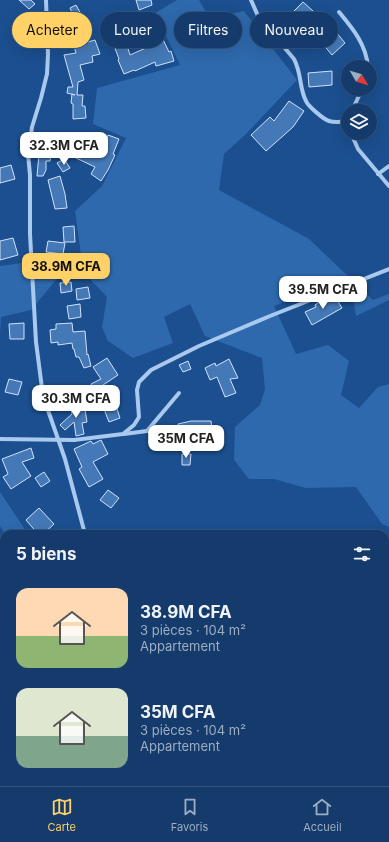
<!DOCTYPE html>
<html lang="fr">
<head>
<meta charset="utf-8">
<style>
	:root { --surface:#143b6b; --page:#214673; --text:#f1f3f6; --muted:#9dadc1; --line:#33557e; --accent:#ffd166 }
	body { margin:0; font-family:Inter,sans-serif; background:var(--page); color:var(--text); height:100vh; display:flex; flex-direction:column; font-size:15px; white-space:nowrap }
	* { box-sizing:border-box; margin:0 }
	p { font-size:13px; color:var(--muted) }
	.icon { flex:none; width:22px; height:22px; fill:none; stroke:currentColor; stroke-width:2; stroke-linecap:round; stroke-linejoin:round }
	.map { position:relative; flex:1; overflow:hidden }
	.side { position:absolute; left:0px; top:530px; width:389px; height:256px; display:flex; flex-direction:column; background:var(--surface); border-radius:12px 12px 0 0; box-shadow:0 4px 16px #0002,0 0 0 1px var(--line) }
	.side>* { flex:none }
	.hud { position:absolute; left:12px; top:12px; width:365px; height:36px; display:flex; gap:8px }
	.needle { width:26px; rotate:128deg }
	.controls { position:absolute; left:341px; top:60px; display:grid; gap:8px }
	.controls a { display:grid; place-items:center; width:36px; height:36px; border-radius:50%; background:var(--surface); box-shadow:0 4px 16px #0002,0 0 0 1px var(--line); font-size:20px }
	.price { position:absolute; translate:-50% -34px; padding:0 9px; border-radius:8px; background:#fff; color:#222; font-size:13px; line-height:26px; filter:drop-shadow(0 1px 2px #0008) }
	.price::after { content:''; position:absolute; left:50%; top:24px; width:12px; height:9px; margin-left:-6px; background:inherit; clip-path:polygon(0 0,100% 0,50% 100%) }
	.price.selected { background:var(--accent); color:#111 }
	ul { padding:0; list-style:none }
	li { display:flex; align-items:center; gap:12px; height:100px; padding:0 16px }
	li span { display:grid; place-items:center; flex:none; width:112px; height:80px; border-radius:12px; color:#555 }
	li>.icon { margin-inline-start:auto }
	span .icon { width:48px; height:48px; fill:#fffc; stroke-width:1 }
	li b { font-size:17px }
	h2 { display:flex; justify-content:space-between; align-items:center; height:48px; padding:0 16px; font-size:17px }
	.tag { padding:0 14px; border-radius:18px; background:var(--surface); box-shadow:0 4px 16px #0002,0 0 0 1px var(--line); font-size:14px; line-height:36px }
	.tag.selected { background:var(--accent); color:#111 }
	.tabs { display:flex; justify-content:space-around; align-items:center; height:56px; border-top:1px solid var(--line); background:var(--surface); font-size:11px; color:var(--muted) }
	.tabs a { display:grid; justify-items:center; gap:2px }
	.tabs .selected { color:var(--accent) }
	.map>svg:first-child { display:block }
</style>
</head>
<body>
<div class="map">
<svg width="389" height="786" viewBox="0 0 389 786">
	<rect width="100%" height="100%" fill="#1b4f8f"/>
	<g fill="#2e69ad">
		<path d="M 177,0 L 199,0 L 210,19 L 244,11 L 297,80 L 246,134 L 224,154 L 219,190 L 309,239 L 373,300 L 389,294 L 389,300 L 356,316 C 354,299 352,296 338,285 L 316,290 L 274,306 L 296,354 L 328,345 L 349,361 L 341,395 L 359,408 L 378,387 L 389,384 L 389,527 L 382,524 L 356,487 L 306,488 L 274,479 L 249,479 L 234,460 L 235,427 L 260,405 L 265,389 L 262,358 L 205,336 L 190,304 L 164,317 L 173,343 L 133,358 L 108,341 L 102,327 L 107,297 L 87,276 L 65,269 L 31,310 L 1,317 L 0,334 L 0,266 L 81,255 L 75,211 L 102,186 L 126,138 L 93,124 L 97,88 L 180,65 L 155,13 Z"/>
		<path d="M 0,492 L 28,534 L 5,534 L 0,526 Z"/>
		<path d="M 389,670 L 389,786 L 224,786 L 222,782 L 385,782 L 385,672 Z"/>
		<path d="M 4,777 L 4,782 L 176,782 L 177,786 L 0,786 L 0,781 Z"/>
	</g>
	<g fill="#4478b7" stroke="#cfe3fa">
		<path d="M 19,0 L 31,0 L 35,4 L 29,9 Z"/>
		<path d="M 136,0 L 151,0 L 152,5 L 139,10 Z"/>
		<path d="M 303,2 L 313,11 L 311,13 L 316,18 L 306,28 L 300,23 L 298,26 L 288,17 Z"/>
		<path d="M 76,5 L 82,16 L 75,19 L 70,8 Z"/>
		<path d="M 331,26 L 345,43 L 332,55 L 317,37 Z"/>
		<path d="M 84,28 L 88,42 L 95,40 L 100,54 L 92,56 L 93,62 L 80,65 L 84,80 L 78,82 L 77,95 L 83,95 L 82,106 L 85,106 L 86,118 L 73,119 L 73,104 L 71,103 L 72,94 L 75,95 L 67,93 L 68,87 L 73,87 L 64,55 L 76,53 L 70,32 Z"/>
		<path d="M 158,29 L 169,52 L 171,51 L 174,61 L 156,66 L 155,62 L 135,71 L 134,70 L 124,74 L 118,60 L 119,59 L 113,43 L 125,39 L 130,55 L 148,47 L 143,36 Z"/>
		<path d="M 332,71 L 332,85 L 309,87 L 308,73 Z"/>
		<path d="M 289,101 L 304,111 L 293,127 L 266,151 L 251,135 L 270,117 L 274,121 Z"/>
		<path d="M 108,135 L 119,139 L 113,154 L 115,155 L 108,170 L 101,181 L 91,174 L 95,167 L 76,158 L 85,138 L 103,147 Z"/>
		<path d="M 40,143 L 52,144 L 50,161 L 46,161 L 46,170 L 43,176 L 37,176 Z"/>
		<path d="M 64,159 L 70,168 L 63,172 L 57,163 Z"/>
		<path d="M 11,165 L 15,179 L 0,183 L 0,168 Z"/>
		<path d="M 60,176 L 65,194 L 67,208 L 55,209 L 48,180 Z"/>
		<path d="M 74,226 L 75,242 L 64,242 L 63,227 Z"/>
		<path d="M 13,238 L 18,255 L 0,260 L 0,241 Z"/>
		<path d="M 48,241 L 65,243 L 63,254 L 46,252 Z"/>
		<path d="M 71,282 L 72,291 L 61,293 L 60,283 Z"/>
		<path d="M 88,287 L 90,298 L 77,300 L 76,289 Z"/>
		<path d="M 334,295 L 342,308 L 312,325 L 305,312 L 316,307 L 315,305 L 322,300 Z"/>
		<path d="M 80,304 L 81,317 L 69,319 L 67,306 Z"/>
		<path d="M 24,323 L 24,339 L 10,339 L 9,324 Z"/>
		<path d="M 72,323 L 73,332 L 85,331 L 87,355 L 88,354 L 91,366 L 84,368 L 79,357 L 76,357 L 74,349 L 73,349 L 72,343 L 58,345 L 58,342 L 51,343 L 50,330 L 56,329 L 56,324 Z"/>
		<path d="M 107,358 L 118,375 L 103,385 L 104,389 L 94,392 L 91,384 L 101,379 L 93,367 Z"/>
		<path d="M 229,359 L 238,378 L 230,379 L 236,393 L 225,397 L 217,377 L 210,380 L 205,368 L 215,363 L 216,366 Z"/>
		<path d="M 188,361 L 191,369 L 183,372 L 179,365 Z"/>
		<path d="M 9,379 L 22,382 L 18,395 L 5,392 Z"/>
		<path d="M 114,400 L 120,418 L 109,422 L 102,404 Z"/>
		<path d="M 84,403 L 87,422 L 82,423 L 84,434 L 76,436 L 74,422 L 65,430 L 60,425 L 72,414 L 71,406 Z"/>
		<path d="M 191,421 L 211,421 L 213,435 L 210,435 L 212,448 L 200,450 L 197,429 L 179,432 L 178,424 Z"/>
		<path d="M 101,440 L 108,454 L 93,462 L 103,479 L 89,487 L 79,469 L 82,467 L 74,449 L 91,441 L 93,444 Z"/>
		<path d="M 31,448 L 34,458 L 22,462 L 31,476 L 11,489 L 3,477 L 8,474 L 2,459 Z"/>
		<path d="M 182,454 L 191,454 L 190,465 L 182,465 Z"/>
		<path d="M 44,472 L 50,481 L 41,487 L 35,478 Z"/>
		<path d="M 108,490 L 119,498 L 111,508 L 100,500 Z"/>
		<path d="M 39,508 L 54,524 L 43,534 L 38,534 L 26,520 Z"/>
	</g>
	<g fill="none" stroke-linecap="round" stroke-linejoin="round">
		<g stroke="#a9c9ee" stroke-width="4">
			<path d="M 46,0 L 48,54 L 47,74 L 41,98 L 32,127 L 28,154 L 30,175 L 30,234 L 36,342 L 43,396 L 65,459 L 85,534"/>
			<path d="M 251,0 L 258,16 L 294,59 C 302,74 299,88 306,101 C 308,106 323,119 329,121 C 335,123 342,122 348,121"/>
			<path d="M 339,12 C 353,29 366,44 368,67"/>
			<path d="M 352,111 L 362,89"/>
			<path d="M 351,133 L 358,149 L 389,186"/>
			<path d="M 378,174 L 389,166"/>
			<path d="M 147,431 L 169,431"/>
			<path d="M 124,434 L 147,431 L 179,393"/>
			<path d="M 0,439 L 74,440 L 123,434 L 134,425 L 139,417 L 137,390 L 139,382 L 151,370 L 199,346 L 270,316 L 389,269"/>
			<path d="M 156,782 L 160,786"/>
		</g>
	</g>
</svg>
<div class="controls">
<a><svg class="needle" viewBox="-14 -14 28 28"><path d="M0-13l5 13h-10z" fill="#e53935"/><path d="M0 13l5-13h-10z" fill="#9dadc1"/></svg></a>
<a><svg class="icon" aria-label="layers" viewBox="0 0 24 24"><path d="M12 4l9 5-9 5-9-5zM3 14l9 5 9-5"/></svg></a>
</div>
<b class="price" style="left:64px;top:166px">32.3M CFA</b>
<b class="price selected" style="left:66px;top:287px">38.9M CFA</b>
<b class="price" style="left:323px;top:310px">39.5M CFA</b>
<b class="price" style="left:76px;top:419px">30.3M CFA</b>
<b class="price" style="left:186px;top:459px">35M CFA</b>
<div class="hud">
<a class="tag selected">Acheter</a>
<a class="tag">Louer</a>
<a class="tag">Filtres</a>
<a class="tag">Nouveau</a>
</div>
<section class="side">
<h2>5 biens<svg class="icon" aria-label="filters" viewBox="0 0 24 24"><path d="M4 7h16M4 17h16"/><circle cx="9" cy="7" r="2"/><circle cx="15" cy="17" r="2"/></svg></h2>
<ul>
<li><span style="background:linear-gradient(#ffd9b3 60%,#8fb573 0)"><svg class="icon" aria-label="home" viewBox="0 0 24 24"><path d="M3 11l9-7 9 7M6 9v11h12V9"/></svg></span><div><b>38.9M CFA</b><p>3 pièces · 104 m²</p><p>Appartement</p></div></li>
<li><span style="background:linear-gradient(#dfe7d0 60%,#7fa58c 0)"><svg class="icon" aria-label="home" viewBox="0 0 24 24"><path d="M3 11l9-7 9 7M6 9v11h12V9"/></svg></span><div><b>35M CFA</b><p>3 pièces · 104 m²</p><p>Appartement</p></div></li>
</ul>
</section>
</div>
<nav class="tabs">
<a class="selected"><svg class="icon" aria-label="map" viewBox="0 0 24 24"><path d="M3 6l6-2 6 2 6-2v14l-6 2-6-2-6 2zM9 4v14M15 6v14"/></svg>Carte</a>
<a><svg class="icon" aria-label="saved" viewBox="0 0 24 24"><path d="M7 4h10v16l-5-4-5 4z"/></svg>Favoris</a>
<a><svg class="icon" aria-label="home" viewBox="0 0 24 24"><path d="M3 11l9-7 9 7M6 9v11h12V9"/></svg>Accueil</a>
</nav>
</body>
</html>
